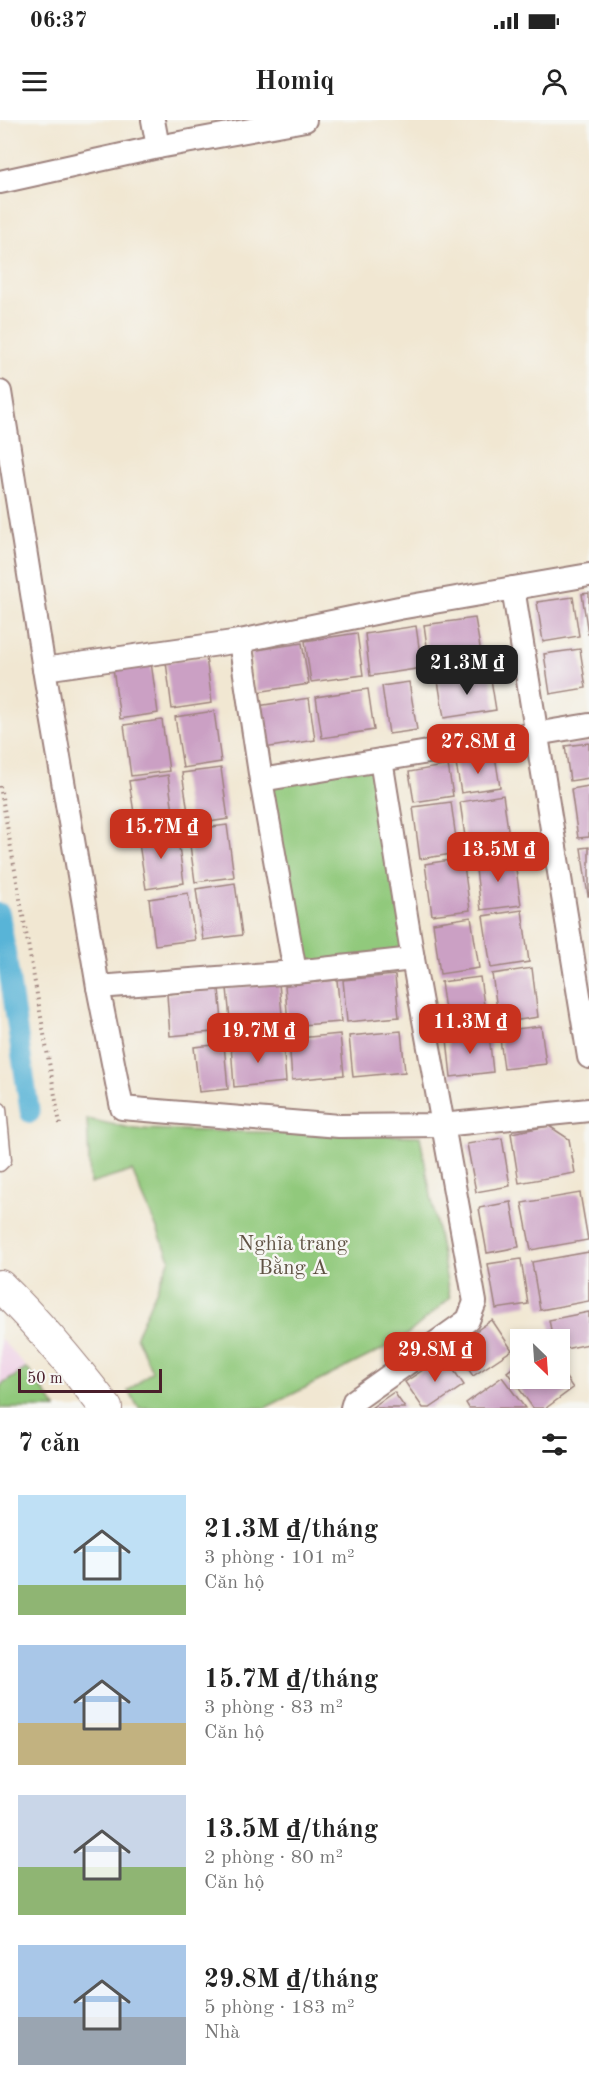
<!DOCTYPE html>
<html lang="vi">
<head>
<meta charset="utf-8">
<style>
	:root { --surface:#fff; --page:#f2f2f2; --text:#222; --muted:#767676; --accent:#c8321e }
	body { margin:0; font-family:"Old Standard TT",serif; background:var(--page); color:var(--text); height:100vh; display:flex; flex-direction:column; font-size:22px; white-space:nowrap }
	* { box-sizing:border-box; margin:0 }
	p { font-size:20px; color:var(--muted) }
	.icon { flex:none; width:33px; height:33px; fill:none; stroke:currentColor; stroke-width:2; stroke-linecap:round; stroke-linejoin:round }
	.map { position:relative; height:1288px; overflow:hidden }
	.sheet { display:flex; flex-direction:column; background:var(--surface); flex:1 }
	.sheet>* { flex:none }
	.needle { width:39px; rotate:155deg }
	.controls { position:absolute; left:510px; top:1209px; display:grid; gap:12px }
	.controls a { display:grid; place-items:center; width:60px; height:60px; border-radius:0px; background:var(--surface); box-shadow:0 3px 9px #0003; font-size:30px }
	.scale { position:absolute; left:18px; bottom:15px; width:144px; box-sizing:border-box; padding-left:6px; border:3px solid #4a1f2b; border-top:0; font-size:16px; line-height:21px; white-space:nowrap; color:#4a1f2b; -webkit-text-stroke:4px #f6f6f2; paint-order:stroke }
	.price { position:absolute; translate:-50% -51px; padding:0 14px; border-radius:12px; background:var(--accent); color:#fff; font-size:20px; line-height:39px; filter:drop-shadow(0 2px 3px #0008) }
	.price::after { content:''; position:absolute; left:50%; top:36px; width:18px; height:14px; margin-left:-9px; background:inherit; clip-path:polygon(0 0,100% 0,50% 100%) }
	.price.on { background:#222; color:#fff }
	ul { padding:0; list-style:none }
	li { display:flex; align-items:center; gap:18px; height:150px; padding:0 18px }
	li span { display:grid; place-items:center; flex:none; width:168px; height:120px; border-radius:0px; color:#555 }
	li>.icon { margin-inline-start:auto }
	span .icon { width:72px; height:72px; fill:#fffc; stroke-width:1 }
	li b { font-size:26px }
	h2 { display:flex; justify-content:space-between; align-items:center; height:72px; padding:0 18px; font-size:26px }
	.status { display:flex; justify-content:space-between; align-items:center; height:42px; padding:0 30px; background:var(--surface); direction:ltr }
	.status svg { height:16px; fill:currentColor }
	header { display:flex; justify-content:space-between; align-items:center; height:78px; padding:0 18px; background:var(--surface); font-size:27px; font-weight:700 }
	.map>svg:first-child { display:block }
</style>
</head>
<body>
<div class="status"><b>06:37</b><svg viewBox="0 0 49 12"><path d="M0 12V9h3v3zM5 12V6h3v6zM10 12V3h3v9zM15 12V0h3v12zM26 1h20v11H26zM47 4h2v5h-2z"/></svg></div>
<header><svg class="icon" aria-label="menu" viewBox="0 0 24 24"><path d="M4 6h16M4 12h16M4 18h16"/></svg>Homiq<svg class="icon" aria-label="person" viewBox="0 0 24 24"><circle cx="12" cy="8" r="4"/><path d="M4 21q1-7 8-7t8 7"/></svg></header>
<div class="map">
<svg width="589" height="1288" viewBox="0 0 589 1288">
	<rect width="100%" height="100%" fill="#f6f6f2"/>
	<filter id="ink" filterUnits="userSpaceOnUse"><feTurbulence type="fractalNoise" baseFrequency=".0167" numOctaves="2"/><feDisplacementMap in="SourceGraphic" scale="12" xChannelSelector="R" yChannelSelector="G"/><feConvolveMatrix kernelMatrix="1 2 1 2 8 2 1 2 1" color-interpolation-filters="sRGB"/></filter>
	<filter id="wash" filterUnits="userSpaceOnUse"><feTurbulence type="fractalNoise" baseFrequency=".008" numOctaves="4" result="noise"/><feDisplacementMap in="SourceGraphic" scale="24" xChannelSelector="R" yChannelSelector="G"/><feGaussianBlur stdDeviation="1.35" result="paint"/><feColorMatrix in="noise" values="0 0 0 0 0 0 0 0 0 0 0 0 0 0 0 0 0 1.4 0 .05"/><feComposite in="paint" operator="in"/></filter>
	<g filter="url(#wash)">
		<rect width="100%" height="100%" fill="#f1e7d2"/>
		<path fill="#efd0e6" d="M 0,1218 L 27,1248 L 0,1266 Z"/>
		<g fill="#91c97c" stroke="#6e7454" stroke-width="1.5">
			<path d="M 381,640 L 413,839 L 295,852 L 261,660 Z"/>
			<path d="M 87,999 L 135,1009 L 420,1016 L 450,1178 L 401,1220 L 265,1288 L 139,1288 L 128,1271 L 152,1251 L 136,1216 L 170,1139 L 132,1051 L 90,1064 Z"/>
			<path d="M 27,1248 L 56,1288 L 0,1288 L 0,1266 Z"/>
		</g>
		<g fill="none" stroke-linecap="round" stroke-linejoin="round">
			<path stroke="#59b4d7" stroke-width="20" d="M 0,793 L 30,993"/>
		</g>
		<g id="blocks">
			<g fill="#cba0c4">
				<path d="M 589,473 L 589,514 L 588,514 L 582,474 Z"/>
				<path d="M 573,477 L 579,516 L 543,522 L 537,482 Z"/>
				<path d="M 475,498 L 482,539 L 430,547 L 424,505 Z"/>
				<path d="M 416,506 L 422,548 L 370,556 L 365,514 Z"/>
				<path d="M 357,513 L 363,555 L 311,562 L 305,521 Z"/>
				<path d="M 302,523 L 309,564 L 257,572 L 251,531 Z"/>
				<path d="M 580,529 L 586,568 L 550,574 L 544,534 Z"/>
				<path d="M 206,537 L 212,583 L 172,589 L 166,542 Z"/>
				<path d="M 151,542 L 158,593 L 120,599 L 113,548 Z"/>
				<path d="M 490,553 L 496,590 L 444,598 L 438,561 Z"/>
				<path d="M 409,562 L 417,610 L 389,614 L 382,566 Z"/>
				<path d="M 368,569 L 374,610 L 322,618 L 316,577 Z"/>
				<path d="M 309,578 L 315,620 L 264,628 L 258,586 Z"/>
				<path d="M 214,591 L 221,642 L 183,648 L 175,597 Z"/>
				<path d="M 162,600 L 169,651 L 131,656 L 124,605 Z"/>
				<path d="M 589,623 L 589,658 L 570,661 L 565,626 Z"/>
				<path d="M 495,636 L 500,667 L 461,673 L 456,643 Z"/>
				<path d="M 448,645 L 453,676 L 414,682 L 409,652 Z"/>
				<path d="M 221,648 L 228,699 L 190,705 L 182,653 Z"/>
				<path d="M 168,655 L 175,707 L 137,712 L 129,661 Z"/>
				<path d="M 589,666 L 589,717 L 578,718 L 571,669 Z"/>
				<path d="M 503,675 L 510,723 L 467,730 L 460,682 Z"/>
				<path d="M 451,682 L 458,733 L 420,739 L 413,687 Z"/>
				<path d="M 227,705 L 234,757 L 195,762 L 188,710 Z"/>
				<path d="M 177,712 L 184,763 L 146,769 L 138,717 Z"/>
				<path d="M 589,727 L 589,776 L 588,776 L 581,728 Z"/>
				<path d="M 514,735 L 521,785 L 481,790 L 475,741 Z"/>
				<path d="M 463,738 L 470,790 L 432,795 L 425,744 Z"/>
				<path d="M 235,763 L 242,815 L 203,820 L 196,769 Z"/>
				<path d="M 188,773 L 195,820 L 155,825 L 149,779 Z"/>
				<path d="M 522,790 L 529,842 L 491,848 L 483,796 Z"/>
				<path d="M 471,797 L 479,848 L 440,854 L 433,803 Z"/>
				<path d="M 532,848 L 538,897 L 499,903 L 492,854 Z"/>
				<path d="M 395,855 L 399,897 L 347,902 L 343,860 Z"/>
				<path d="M 480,857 L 487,906 L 448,911 L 441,862 Z"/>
				<path d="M 337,860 L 341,902 L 288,906 L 285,865 Z"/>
				<path d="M 279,863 L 283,905 L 231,910 L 227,868 Z"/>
				<path d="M 219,869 L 223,911 L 170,916 L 167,874 Z"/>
				<path d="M 541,906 L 546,944 L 504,949 L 499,911 Z"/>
				<path d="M 401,911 L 405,952 L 353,957 L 349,916 Z"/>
				<path d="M 340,914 L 344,955 L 292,960 L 289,919 Z"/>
				<path d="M 489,914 L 493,952 L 451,957 L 447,919 Z"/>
				<path d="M 283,920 L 286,962 L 234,967 L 231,925 Z"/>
				<path d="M 224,924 L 228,969 L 199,972 L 194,927 Z"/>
				<path d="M 549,1006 L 569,1019 L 575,1053 L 519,1063 L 511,1013 Z"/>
				<path d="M 502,1018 L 510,1066 L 476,1072 L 467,1024 Z"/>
				<path d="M 580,1073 L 588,1120 L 531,1130 L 522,1083 Z"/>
				<path d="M 511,1082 L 519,1127 L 487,1133 L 479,1088 Z"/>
				<path d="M 589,1132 L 589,1181 L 540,1190 L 532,1142 Z"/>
				<path d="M 521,1139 L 528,1184 L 496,1189 L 488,1144 Z"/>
				<path d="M 589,1192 L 589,1224 L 560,1230 L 560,1220 L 553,1220 L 549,1200 Z"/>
				<path d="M 492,1200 L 512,1230 L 473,1256 L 453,1227 Z"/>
				<path d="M 444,1236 L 464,1265 L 430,1288 L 423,1288 L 405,1262 Z"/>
				<path d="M 520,1242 L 520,1258 L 560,1258 L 560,1249 L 573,1268 L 546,1288 L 533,1288 L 507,1252 Z"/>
				<path d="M 502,1257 L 525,1288 L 469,1288 L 466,1283 Z"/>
				<path d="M 394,1272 L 405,1288 L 371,1288 Z"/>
			</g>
		</g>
	</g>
	<g filter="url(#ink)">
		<use href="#blocks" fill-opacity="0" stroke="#9e837e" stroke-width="1.5"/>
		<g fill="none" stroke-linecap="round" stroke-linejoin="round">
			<g stroke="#9e837e" stroke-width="15">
				<path id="lane" d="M 0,989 L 5,1040 L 0,1045"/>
			</g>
			<g stroke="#9e837e" stroke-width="26">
				<g id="street">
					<path d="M 153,0 L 158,27"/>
					<path d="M 0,62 L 158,27 L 305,0"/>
					<path d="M 0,272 L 44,549 L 98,867 L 122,988 L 339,1006 L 442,1005 L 589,990"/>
					<path d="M 513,468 L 589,937"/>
					<path d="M 240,521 L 261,660 L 295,852"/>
					<path d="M 44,549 L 240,521 L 399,488 L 589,455"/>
					<path d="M 261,660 L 589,605"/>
					<path d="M 98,867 L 295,852 L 413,839"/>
					<path d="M 352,1288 L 354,1281 L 468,1200 L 475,1182 L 413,839 L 381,640"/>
				</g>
			</g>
			<g stroke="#9e837e" stroke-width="34">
				<path id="secondary" d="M 0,1166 C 39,1204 73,1245 106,1288"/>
			</g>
			<path stroke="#9e837e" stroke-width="4" stroke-dasharray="1.5 4.5" stroke-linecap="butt" d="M 0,666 L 60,1004"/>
			<use href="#lane" stroke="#fff" stroke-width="12"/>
			<use href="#street" stroke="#fff" stroke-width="22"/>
			<use href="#secondary" stroke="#fff" stroke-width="32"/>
		</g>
	</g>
	<g text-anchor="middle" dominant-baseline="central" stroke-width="5" stroke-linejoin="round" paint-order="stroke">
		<g font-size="21" fill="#5f5243" stroke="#f6f6f2">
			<text x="293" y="1124">Nghĩa trang<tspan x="293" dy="24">Bằng A</tspan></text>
		</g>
	</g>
</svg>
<div class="controls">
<a><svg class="needle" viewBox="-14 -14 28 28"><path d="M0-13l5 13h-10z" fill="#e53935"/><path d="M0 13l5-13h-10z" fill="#767676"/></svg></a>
</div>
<div class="scale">50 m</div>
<b class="price on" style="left:467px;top:576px">21.3M ₫</b>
<b class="price" style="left:478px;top:655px">27.8M ₫</b>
<b class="price" style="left:161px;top:740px">15.7M ₫</b>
<b class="price" style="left:498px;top:763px">13.5M ₫</b>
<b class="price" style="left:470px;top:935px">11.3M ₫</b>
<b class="price" style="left:258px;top:944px">19.7M ₫</b>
<b class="price" style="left:435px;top:1263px">29.8M ₫</b>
</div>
<section class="sheet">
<h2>7 căn<svg class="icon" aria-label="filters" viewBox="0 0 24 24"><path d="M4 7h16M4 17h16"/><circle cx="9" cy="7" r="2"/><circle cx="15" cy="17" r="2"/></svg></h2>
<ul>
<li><span style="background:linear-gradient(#bfe0f5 75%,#8fb573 0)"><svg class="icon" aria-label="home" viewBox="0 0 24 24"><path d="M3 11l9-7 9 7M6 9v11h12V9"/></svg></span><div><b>21.3M ₫/tháng</b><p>3 phòng · 101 m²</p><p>Căn hộ</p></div></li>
<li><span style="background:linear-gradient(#a9c7e8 65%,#c2b280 0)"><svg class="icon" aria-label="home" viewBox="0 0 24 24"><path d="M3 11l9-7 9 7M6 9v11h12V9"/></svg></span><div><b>15.7M ₫/tháng</b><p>3 phòng · 83 m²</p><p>Căn hộ</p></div></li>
<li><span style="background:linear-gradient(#c9d6e8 60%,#8fb573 0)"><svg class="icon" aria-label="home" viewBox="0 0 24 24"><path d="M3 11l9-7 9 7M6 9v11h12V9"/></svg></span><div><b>13.5M ₫/tháng</b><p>2 phòng · 80 m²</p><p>Căn hộ</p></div></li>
<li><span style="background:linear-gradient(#a9c7e8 60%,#9aa5b1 0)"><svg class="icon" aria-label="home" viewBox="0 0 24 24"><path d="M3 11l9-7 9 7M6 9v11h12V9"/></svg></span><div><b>29.8M ₫/tháng</b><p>5 phòng · 183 m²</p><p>Nhà</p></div></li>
</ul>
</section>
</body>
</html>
